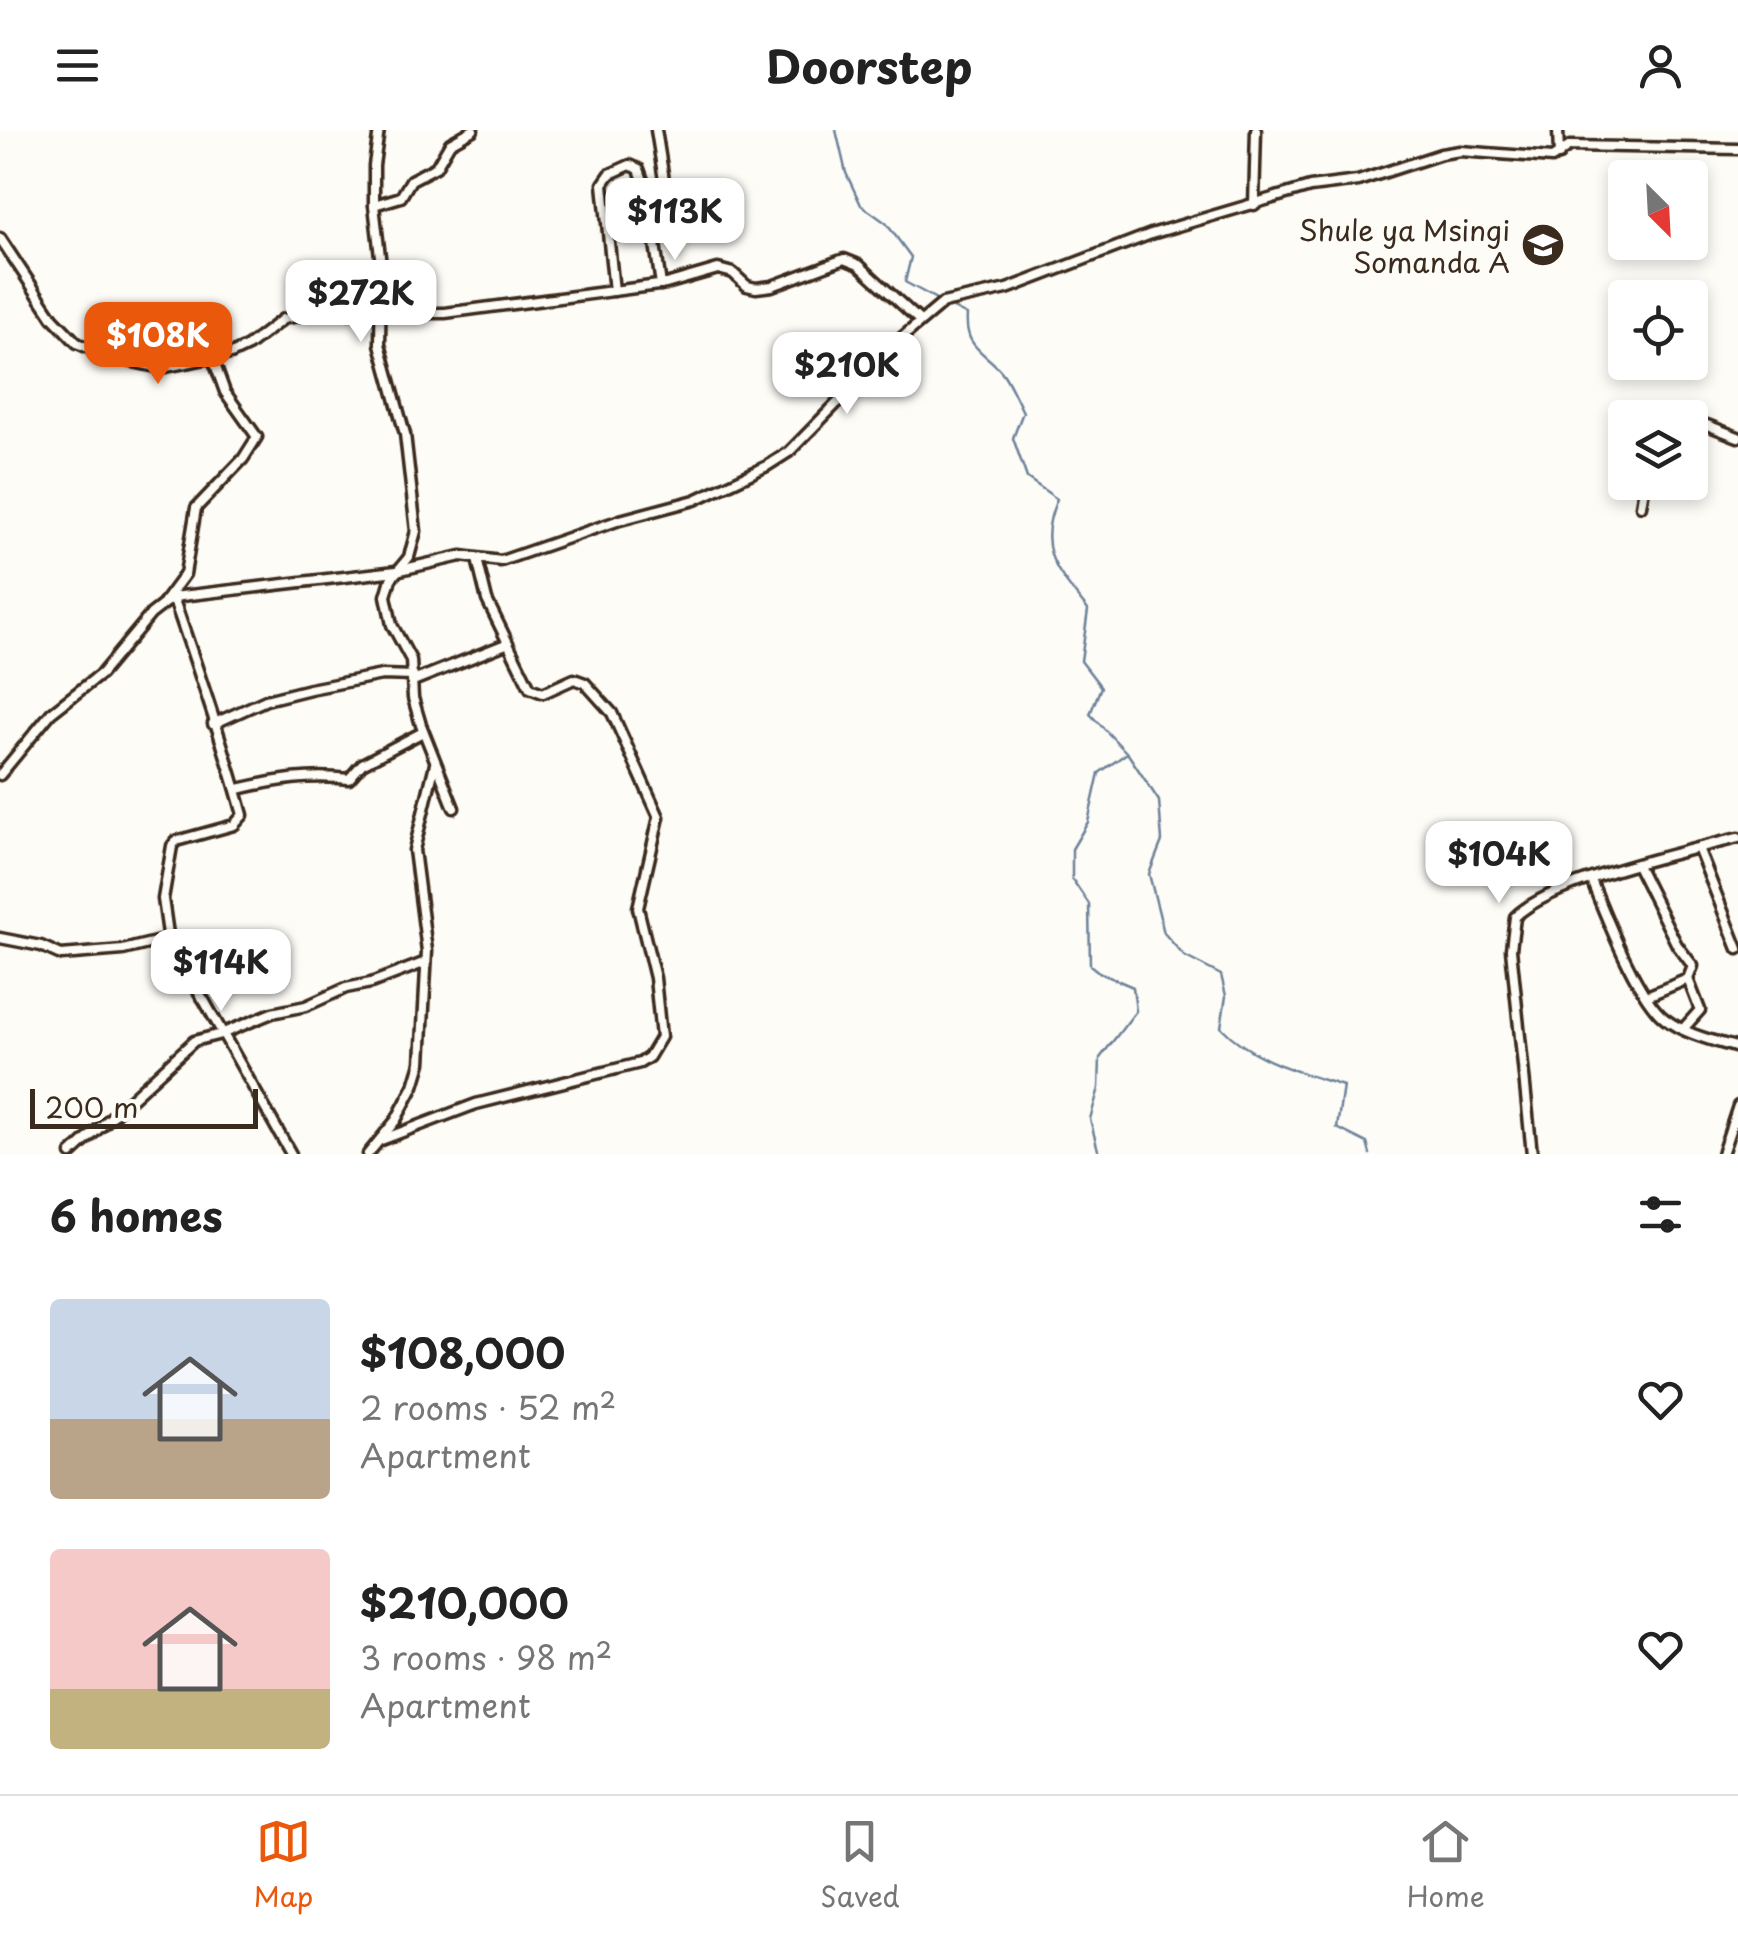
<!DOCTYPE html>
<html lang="en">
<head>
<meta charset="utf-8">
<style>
	:root { --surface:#fff; --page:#f6f6f6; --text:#222; --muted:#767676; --line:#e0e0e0; --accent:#ea580c }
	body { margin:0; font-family:"Playpen Sans",sans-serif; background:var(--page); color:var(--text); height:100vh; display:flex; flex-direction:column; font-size:38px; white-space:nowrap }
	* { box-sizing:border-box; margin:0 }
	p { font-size:32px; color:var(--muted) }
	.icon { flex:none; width:55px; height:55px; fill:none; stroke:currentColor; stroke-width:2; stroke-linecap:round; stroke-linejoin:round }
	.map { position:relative; height:1024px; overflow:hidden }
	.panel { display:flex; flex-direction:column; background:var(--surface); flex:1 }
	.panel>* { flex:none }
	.needle { width:65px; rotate:156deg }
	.fabs { position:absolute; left:1608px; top:30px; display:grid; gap:20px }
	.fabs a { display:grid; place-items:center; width:100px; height:100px; border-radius:10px; background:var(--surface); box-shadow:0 5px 15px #0003; font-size:50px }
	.scale { position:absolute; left:30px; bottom:25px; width:228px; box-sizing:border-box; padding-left:10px; border:5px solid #3b2a1e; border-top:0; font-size:28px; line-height:35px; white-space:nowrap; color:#3b2a1e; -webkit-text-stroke:8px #fdfcf7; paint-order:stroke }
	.price { position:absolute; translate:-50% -85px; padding:0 22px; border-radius:20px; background:#fff; color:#222; font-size:32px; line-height:65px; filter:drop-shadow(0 2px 5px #0008) }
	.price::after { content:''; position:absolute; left:50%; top:60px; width:30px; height:22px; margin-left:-15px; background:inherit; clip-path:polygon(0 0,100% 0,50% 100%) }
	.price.active { background:var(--accent); color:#fff }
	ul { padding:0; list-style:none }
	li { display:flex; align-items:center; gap:30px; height:250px; padding:0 50px }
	li span { display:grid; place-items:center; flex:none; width:280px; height:200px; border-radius:10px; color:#555 }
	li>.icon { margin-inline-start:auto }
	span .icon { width:120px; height:120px; fill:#fffc; stroke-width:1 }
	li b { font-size:42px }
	h2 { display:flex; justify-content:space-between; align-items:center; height:120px; padding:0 50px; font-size:42px }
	header { display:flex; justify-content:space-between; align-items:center; height:130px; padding:0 50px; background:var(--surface); font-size:45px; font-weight:700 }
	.menu { display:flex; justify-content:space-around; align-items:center; height:140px; border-top:2px solid var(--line); background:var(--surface); font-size:28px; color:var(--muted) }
	.menu a { display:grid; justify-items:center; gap:5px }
	.menu .active { color:var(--accent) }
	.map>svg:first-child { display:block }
</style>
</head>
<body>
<header><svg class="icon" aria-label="menu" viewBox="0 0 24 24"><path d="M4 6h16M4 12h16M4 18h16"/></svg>Doorstep<svg class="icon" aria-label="person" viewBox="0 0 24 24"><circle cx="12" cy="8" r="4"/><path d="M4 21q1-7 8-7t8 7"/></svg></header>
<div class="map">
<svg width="1738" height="1024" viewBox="0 0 1738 1024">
	<rect width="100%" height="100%" fill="#fdfcf7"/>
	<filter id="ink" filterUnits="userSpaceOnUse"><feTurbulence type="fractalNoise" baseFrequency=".01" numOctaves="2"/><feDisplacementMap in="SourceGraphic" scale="20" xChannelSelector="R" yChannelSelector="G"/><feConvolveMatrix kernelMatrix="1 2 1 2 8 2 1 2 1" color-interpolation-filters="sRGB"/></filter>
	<g filter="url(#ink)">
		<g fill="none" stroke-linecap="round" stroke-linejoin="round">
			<g stroke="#6d8298" stroke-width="2.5">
				<path d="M 836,0 L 846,43 L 861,75 L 886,93 L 911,127 L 905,152 L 938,170"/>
				<path d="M 945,174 L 967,185 C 964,221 988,222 1004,245 C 1011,256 1017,270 1023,282 L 1013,308 L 1027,348 L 1057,369 C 1035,420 1057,441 1088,480 L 1081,531 L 1101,557 L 1090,584 L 1127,623 L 1099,643 L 1088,692 L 1072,719 L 1072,749 L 1089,774 L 1090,835 L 1100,843 L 1133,857 L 1136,881 L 1100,928 L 1099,958 L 1090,989 L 1099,1024"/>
				<path d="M 1128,624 L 1159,671 L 1162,711 L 1149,744 L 1164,803 L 1184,826 L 1221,845 L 1226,866 L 1221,897 C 1253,931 1300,942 1343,956 L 1337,998 L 1367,1013 L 1370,1024"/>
			</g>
			<g stroke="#3b2a1e" stroke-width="15">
				<g id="street">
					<path d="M 379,0 L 374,35 L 374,75 L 381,135 L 380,214 L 405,304 L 416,401 L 409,427 L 391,449 L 386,466 L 392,495 L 411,530 L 413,568 L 421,595 L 454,678"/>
					<path d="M 1558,0 L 1559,25"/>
					<path d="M 648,65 L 664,50 L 656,0"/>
					<path d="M 374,75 L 401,67 L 411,50 L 436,37 L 450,13 L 473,0"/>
					<path d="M 1254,75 L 1256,0"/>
					<path d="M 0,108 L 53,188 L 77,213 L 109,227 L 161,238 L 231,224 L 248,216 L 283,189 L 315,183 L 445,183 L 666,154 L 718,139 L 733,143 L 747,156 L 756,158 L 772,156 L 844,129 L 859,135 L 920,191"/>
					<path d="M 614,161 L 603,54 L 610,44 L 630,35 L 639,39 L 648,65 L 661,155"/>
					<path d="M 1690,295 L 1707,295 L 1738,307"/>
					<path d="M 1641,376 L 1645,352"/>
					<path d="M 173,467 C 198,539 223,612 243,685 L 234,695 L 176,711 L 172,716 L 163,769 L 170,818 L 205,872 L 291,1024"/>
					<path d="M 165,471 L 185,444 L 196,378 L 243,329 L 257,307 L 225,262 L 213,229"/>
					<path d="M 413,551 L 506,514"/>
					<path d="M 213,594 L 266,570 L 310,559 L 382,545 L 413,546"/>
					<path d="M 0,645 L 51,583 L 101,544 L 151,484 L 173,467 L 396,441 L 461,426 L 501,431 L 620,390 L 695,370 L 767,336 L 789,322 L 899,210 L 943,173 L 1007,159 L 1151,104 L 1310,57 L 1358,51 L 1441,24 L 1460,21 L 1552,28 L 1570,16 L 1738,19"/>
					<path d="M 238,659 C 276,650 310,644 349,649 L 362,634 L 423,602"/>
					<path d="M 1698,718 L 1738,819"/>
					<path d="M 1637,735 L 1677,815 L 1693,836 L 1688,849 L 1647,866"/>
					<path d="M 1591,750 C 1605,784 1637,868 1665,889 C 1684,904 1715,911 1738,918"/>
					<path d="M 0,808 L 41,816 L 61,825 L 123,820 L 168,809"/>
					<path d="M 1683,899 L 1700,880 L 1688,849"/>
					<path d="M 381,1010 L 476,974 L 640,933 L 649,927 L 661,907 L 655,848 L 638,778 L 659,687 L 612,583 L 585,553 L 574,549 L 543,563 L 530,558 L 487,470 L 477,429"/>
					<path d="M 71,1024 L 194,911 L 221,904 L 272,883 L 306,876 L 346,858 L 371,853 L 426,832"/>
					<path d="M 368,1024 L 396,990 L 414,956 L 421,933 L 427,821 L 414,720 L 435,634"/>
					<path d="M 1532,1024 L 1511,819 L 1515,787 C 1550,751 1686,721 1738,708"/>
					<path d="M 1722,1024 L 1738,976"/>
				</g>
			</g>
			<use href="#street" stroke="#fdfcf7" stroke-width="8"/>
		</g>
	</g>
	<defs>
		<g id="school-disc" transform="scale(2.25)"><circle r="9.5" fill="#3b2a1e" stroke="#fdfcf7"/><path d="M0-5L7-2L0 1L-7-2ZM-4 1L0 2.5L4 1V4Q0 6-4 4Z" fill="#fff"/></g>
	</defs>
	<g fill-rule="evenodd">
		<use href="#school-disc" x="1543" y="115"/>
	</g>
	<g text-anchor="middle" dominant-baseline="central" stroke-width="8" stroke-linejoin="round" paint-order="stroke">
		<g font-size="28" fill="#3b2a1e" stroke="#fdfcf7" text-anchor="end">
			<text x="1510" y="99">Shule ya Msingi<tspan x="1510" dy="32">Somanda A</tspan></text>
		</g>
	</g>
</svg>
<div class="fabs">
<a><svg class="needle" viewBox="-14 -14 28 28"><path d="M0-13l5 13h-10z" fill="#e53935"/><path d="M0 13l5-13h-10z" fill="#767676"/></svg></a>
<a><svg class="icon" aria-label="locate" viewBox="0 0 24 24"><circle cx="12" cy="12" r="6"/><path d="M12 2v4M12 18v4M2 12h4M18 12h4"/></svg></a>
<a><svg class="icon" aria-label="layers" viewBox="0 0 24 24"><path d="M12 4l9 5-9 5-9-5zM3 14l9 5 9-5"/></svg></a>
</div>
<div class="scale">200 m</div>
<b class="price" style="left:675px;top:133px">$113K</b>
<b class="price" style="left:361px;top:215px">$272K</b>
<b class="price active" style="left:158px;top:257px">$108K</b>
<b class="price" style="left:847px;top:287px">$210K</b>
<b class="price" style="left:1499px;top:776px">$104K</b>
<b class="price" style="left:221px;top:884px">$114K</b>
</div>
<section class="panel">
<h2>6 homes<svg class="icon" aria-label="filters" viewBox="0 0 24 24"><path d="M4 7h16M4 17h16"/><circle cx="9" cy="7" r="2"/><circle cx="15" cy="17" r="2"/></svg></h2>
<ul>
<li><span style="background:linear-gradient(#c9d6e8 60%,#b9a48a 0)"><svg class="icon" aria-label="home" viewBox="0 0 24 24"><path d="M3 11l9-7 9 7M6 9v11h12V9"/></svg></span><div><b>$108,000</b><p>2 rooms · 52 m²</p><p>Apartment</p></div><svg class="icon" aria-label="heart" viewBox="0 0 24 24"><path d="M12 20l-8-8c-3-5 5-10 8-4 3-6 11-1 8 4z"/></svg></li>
<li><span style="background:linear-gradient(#f6c9c9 70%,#c2b280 0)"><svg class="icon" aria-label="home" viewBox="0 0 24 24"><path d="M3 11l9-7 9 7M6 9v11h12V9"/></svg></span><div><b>$210,000</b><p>3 rooms · 98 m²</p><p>Apartment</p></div><svg class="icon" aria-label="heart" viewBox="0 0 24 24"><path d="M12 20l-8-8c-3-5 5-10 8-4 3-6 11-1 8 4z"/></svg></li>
</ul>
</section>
<nav class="menu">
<a class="active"><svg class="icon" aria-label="map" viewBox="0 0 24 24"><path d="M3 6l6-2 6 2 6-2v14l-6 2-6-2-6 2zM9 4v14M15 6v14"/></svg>Map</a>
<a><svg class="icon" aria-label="saved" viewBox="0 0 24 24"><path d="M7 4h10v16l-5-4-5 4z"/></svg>Saved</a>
<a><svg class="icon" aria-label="home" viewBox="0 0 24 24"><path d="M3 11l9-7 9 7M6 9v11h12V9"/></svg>Home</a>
</nav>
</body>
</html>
